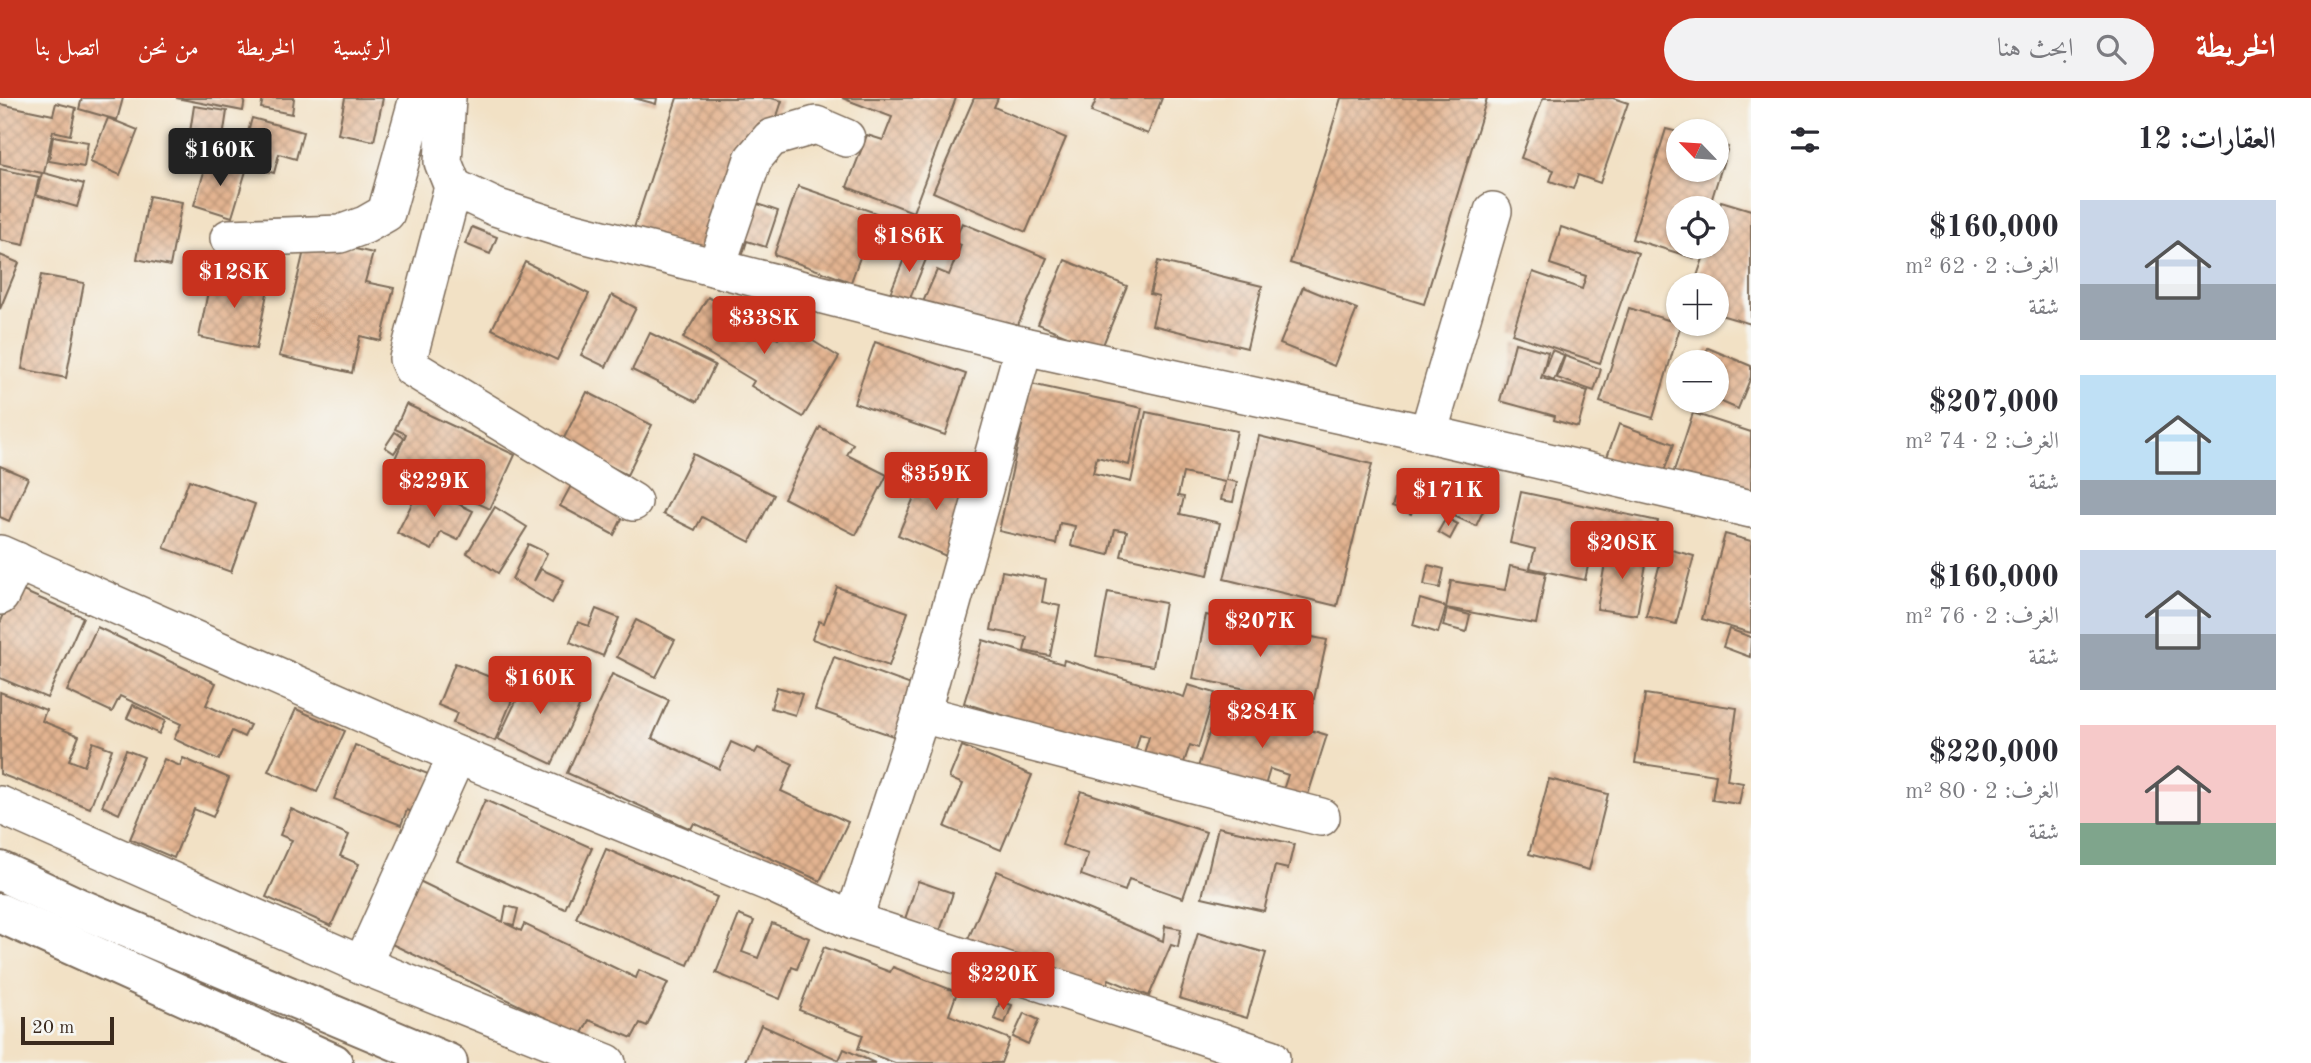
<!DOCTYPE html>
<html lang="ar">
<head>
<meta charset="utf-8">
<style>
	:root { --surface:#fff; --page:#f2f2f3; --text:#2b2b33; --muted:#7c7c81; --accent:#c8321e }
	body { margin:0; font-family:"Old Standard TT",Amiri,serif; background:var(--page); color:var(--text); direction:rtl; height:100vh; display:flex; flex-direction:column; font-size:26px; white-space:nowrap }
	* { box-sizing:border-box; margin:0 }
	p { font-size:23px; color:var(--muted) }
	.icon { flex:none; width:38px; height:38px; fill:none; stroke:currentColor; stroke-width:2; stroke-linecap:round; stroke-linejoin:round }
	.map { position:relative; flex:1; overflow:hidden; direction:ltr }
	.details { display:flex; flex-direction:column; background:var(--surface); width:560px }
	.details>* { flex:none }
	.needle { width:46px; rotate:295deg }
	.fabs { position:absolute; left:1666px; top:21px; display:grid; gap:14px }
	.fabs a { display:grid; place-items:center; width:63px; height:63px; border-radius:50%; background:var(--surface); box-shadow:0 2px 5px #0004; font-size:35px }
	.scale { position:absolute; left:21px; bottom:18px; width:93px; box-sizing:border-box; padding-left:7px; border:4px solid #3b2a1e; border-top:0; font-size:19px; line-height:24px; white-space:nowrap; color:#3b2a1e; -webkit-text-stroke:5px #f6f6f2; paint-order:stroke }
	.price { position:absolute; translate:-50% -60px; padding:0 16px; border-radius:7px; background:var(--accent); color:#fff; font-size:23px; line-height:46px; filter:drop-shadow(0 2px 4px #0008) }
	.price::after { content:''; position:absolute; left:50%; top:42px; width:21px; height:16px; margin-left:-10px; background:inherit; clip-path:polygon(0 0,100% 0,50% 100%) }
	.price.active { background:#222; color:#fff }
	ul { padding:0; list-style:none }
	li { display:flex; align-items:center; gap:21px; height:175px; padding:0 35px }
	li span { display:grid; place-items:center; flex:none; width:196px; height:140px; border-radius:0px; color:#555 }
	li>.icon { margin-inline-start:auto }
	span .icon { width:84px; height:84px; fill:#fffc; stroke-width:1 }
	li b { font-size:30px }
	h2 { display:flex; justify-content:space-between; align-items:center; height:84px; padding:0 35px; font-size:30px }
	header { display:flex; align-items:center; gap:42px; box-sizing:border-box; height:98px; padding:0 35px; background:var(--accent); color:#fff }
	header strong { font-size:33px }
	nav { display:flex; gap:38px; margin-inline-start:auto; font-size:24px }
	.search { width:490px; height:63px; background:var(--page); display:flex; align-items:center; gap:18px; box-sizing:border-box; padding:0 24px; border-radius:38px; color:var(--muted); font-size:26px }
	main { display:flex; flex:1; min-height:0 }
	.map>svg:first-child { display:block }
</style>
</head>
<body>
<header>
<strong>الخريطة</strong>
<div class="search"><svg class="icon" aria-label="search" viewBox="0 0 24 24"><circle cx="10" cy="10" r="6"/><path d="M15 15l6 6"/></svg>ابحث هنا</div>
<nav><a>الرئيسية</a><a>الخريطة</a><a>من نحن</a><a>اتصل بنا</a></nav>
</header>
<main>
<section class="details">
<h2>العقارات: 12<svg class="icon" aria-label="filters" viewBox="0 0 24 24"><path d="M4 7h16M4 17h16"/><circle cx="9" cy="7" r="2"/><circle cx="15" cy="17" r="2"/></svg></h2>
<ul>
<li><span style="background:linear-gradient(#c9d6e8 60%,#9aa5b1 0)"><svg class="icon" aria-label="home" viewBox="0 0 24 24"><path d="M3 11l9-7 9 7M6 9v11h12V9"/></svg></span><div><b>$160,000</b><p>الغرف: 2 · 62 m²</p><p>شقة</p></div></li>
<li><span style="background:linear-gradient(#bfe0f5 75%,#9aa5b1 0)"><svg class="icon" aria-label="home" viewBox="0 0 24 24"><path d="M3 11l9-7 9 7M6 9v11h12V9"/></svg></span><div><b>$207,000</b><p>الغرف: 2 · 74 m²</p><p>شقة</p></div></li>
<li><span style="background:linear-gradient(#c9d6e8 60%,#9aa5b1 0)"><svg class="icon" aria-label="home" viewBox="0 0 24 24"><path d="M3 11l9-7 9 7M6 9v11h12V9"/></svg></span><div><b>$160,000</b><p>الغرف: 2 · 76 m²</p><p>شقة</p></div></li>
<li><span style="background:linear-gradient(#f6c9c9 70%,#7fa58c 0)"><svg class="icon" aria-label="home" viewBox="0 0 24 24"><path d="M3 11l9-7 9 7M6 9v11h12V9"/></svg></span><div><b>$220,000</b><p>الغرف: 2 · 80 m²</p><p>شقة</p></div></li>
</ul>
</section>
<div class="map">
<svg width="1751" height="965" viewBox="0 0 1751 965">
	<defs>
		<pattern id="building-cross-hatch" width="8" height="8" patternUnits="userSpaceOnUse" patternTransform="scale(1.75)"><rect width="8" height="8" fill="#e3b491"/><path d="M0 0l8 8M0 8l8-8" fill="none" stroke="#b99376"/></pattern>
	</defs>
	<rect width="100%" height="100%" fill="#f6f6f2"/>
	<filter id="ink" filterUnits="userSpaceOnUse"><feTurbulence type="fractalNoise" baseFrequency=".0143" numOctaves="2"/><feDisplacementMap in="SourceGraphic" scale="14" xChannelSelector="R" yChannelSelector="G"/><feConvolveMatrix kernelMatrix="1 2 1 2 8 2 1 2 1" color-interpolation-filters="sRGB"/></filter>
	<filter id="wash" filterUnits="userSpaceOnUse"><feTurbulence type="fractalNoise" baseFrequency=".00686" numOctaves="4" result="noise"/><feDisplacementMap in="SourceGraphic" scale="28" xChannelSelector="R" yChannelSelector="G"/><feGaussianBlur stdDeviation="1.57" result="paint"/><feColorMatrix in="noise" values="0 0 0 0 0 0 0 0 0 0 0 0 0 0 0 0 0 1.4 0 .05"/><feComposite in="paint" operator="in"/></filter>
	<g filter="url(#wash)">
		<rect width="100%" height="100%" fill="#f2e1c5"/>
		<g id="blocks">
			<g fill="url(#building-cross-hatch)">
				<path d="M 82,0 L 123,0 L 117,22 L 79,11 Z"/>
				<path d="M 176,0 L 245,0 L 243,13 Z"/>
				<path d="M 263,0 L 294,0 L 292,16 L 261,10 Z"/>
				<path d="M 345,0 L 383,0 L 374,43 L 338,36 Z"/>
				<path d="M 634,0 L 657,0 L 656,6 Z"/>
				<path d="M 677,0 L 771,0 L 782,3 L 749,103 L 778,113 L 766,149 L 747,143 L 739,168 L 633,133 Z"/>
				<path d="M 842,0 L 956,0 L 913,114 L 847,89 L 867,37 L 883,42 L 892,19 Z"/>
				<path d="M 974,0 L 998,0 L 994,9 L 1066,40 L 1026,134 L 933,94 Z"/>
				<path d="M 1097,0 L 1162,0 L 1148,36 L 1091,14 Z"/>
				<path d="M 1341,0 L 1487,0 L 1424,206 L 1290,165 Z"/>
				<path d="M 1543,0 L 1613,0 L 1628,5 L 1600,85 L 1578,77 L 1573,91 L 1550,83 L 1554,72 L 1521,60 Z"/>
				<path d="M 56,5 L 76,10 L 70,37 L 53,33 L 44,75 L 84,86 L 77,109 L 36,97 L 42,75 L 0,66 L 0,6 L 53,17 Z"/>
				<path d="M 194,8 L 227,13 L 220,60 L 187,54 Z"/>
				<path d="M 108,20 L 138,32 L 120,77 L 90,64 Z"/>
				<path d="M 252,20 L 303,34 L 296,61 L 279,56 L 274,75 L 239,66 Z"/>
				<path d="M 1666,31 L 1678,34 L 1678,72 L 1717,72 L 1717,46 L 1728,49 L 1709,110 L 1678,110 L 1678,149 L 1698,149 L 1694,160 L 1632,141 Z"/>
				<path d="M 53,38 L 88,44 L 84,69 L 49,63 Z"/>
				<path d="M 208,61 L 246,73 L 232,119 L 194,107 Z"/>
				<path d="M 0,71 L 39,79 L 24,147 L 0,142 Z"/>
				<path d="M 798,88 L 876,115 L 851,184 L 774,157 Z"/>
				<path d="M 149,98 L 182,104 L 170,168 L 137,161 Z"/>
				<path d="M 1721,103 L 1751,112 L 1751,226 L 1717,216 L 1717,187 L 1694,187 L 1707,149 L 1717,149 L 1717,117 Z"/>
				<path d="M 962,125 L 1047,160 L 1014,236 L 923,204 L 937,172 L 949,177 L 961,147 L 954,144 Z"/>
				<path d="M 472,129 L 497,139 L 490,156 L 465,146 Z"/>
				<path d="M 1561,129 L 1638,155 L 1600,265 L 1512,236 L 1533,174 L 1582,191 L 1586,178 L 1550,166 Z"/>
				<path d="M 307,140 L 373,155 L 365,184 L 394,190 L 381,243 L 360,238 L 352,275 L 279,258 Z"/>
				<path d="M 910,146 L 929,154 L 908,205 L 889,198 Z"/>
				<path d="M 0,157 L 19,165 L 0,211 Z"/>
				<path d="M 1065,162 L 1127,188 L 1101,252 L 1038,226 Z"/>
				<path d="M 1158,163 L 1262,188 L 1247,250 L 1152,227 L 1159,198 L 1150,196 Z"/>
				<path d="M 525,164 L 589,196 L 557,262 L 492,231 Z"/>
				<path d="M 212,173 L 269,185 L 256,251 L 199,239 Z"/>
				<path d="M 41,177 L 84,185 L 66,280 L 22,271 Z"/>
				<path d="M 1303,189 L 1357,211 L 1334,268 L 1280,246 Z"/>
				<path d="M 612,197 L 636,210 L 606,269 L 581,257 Z"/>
				<path d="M 708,199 L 778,241 L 787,227 L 839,259 L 803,319 L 751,288 L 754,283 L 683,240 Z"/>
				<path d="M 1629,210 L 1681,226 L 1653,320 L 1600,304 Z"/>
				<path d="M 650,235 L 715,267 L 697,304 L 632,272 Z"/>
				<path d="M 875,244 L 966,276 L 945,337 L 854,305 Z"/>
				<path d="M 1515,245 L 1548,254 L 1542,277 L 1552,252 L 1564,257 L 1554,282 L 1542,277 L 1541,280 L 1588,293 L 1578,329 L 1554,322 L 1555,318 L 1500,303 Z"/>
				<path d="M 1708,250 L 1751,268 L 1751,279 L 1738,311 L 1717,302 L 1717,264 L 1702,264 Z"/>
				<path d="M 1565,258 L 1601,271 L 1594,293 L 1557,280 Z"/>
				<path d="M 1031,286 L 1142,310 L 1129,367 L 1097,359 L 1093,375 L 1131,384 L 1146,314 L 1237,333 L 1226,382 L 1237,384 L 1233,404 L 1221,402 L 1225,384 L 1183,375 L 1178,398 L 1184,399 L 1180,416 L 1220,425 L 1208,477 L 1121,458 L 1127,433 L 1115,431 L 1109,457 L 1071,448 L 1075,428 L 1060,425 L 1056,446 L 999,433 Z"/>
				<path d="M 587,294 L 652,327 L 627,377 L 562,344 Z"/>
				<path d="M 406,306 L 515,357 L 490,411 L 393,365 L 406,336 L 395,331 Z"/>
				<path d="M 1693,315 L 1751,334 L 1751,393 L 1672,379 Z"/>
				<path d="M 1619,326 L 1674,346 L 1662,379 L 1607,359 Z"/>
				<path d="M 820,329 L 853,346 L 847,357 L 887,377 L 856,437 L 784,400 Z"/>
				<path d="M 395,334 L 404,340 L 394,355 L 385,349 Z"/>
				<path d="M 1259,338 L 1372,366 L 1337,508 L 1224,481 Z"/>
				<path d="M 693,356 L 774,397 L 750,444 L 702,419 L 695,432 L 663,416 Z"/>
				<path d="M 0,368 L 28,380 L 9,423 L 0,419 Z"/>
				<path d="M 926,371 L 975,392 L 946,458 L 898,437 Z"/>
				<path d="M 1473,379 L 1494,390 L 1476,428 L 1454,418 Z"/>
				<path d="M 189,382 L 255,406 L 231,474 L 164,450 Z"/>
				<path d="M 574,382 L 627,410 L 614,437 L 560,408 Z"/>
				<path d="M 1401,384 L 1421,391 L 1411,416 L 1392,409 Z"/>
				<path d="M 421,388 L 473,413 L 458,442 L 441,434 L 432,452 L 397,435 Z"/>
				<path d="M 1521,394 L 1658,423 L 1652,453 L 1594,440 L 1585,482 L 1530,470 L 1535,451 L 1510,445 Z"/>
				<path d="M 495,409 L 527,429 L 498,475 L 467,455 Z"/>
				<path d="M 1446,420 L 1458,426 L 1450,441 L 1438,434 Z"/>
				<path d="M 1725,436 L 1751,443 L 1751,535 L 1702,521 Z"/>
				<path d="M 528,446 L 547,455 L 534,483 L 541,471 L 564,482 L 552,505 L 512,481 Z"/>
				<path d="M 1608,448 L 1648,455 L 1637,517 L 1597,511 Z"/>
				<path d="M 1664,450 L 1694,458 L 1676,526 L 1646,518 Z"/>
				<path d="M 1428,467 L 1444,471 L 1440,490 L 1424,487 Z"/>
				<path d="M 1510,468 L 1546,475 L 1536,526 L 1446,510 L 1451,483 L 1505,492 Z"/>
				<path d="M 1002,473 L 1046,481 L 1042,504 L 1060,508 L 1050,558 L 1024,553 L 1027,539 L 991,532 Z"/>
				<path d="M 837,489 L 908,514 L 889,568 L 812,541 L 819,523 L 824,525 Z"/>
				<path d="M 16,490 L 83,519 L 47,600 L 0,580 L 0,525 Z"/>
				<path d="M 1108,494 L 1165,505 L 1153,568 L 1096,558 Z"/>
				<path d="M 1420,501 L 1446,509 L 1438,535 L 1413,527 Z"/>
				<path d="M 596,511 L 619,520 L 603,558 L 570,544 L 578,524 L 589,528 Z"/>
				<path d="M 1447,511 L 1470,517 L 1466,534 L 1443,528 Z"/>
				<path d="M 1206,517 L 1327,542 L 1313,605 L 1193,580 Z"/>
				<path d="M 636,522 L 675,542 L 656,579 L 617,559 Z"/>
				<path d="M 97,529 L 216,585 L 206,607 L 250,627 L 244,639 L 232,633 L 219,662 L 174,641 L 181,626 L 120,598 L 112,614 L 67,593 Z"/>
				<path d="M 1729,531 L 1751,539 L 1750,559 L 1723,549 Z"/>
				<path d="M 983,542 L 1063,566 L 1064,562 L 1184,599 L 1188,587 L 1215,595 L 1198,650 L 1190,647 L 1182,670 L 1143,658 L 1149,639 L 1140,636 L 1134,658 L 964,605 Z"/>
				<path d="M 834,559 L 914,588 L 896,639 L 815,611 Z"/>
				<path d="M 455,565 L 517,590 L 495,643 L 453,625 L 457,615 L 438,607 Z"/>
				<path d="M 534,565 L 561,578 L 556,590 L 582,603 L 552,666 L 498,641 Z"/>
				<path d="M 612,576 L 669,602 L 652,640 L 719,671 L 731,644 L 755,655 L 758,650 L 793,666 L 781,693 L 848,724 L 820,783 L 694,725 L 691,731 L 567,675 Z"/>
				<path d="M 777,589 L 802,596 L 795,617 L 771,610 Z"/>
				<path d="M 0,594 L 46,612 L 42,623 L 79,638 L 69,662 L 84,668 L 93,644 L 112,651 L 90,710 L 0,676 Z"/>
				<path d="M 1645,596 L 1737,610 L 1727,682 L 1743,685 L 1739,706 L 1712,702 L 1716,677 L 1635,665 Z"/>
				<path d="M 1219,605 L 1327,637 L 1306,703 L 1282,695 L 1288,677 L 1270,671 L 1264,691 L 1198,669 Z"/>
				<path d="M 133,607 L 165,623 L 159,636 L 127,620 Z"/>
				<path d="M 296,611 L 345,633 L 317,694 L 268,673 Z"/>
				<path d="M 355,647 L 433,678 L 418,716 L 407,712 L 401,727 L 334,701 Z"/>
				<path d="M 962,648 L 1032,677 L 1001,752 L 945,729 L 963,686 L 949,680 Z"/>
				<path d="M 126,652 L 144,659 L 119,716 L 102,708 Z"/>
				<path d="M 183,660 L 229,680 L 213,719 L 194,711 L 174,760 L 130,741 L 164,661 L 180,668 Z"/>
				<path d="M 1549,681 L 1608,696 L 1589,772 L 1529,756 Z"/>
				<path d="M 1081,693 L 1206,734 L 1183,800 L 1129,781 L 1125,793 L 1081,777 L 1088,756 L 1062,747 Z"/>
				<path d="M 485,702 L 592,750 L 565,811 L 458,763 Z"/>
				<path d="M 291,711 L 349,737 L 340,758 L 359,766 L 331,828 L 266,799 L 292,742 L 280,737 Z"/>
				<path d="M 1218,729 L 1294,746 L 1288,771 L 1275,768 L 1264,813 L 1202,799 Z"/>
				<path d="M 606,751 L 717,799 L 688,867 L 576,820 Z"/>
				<path d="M 997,773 L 1163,843 L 1165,828 L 1181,831 L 1178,849 L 1171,847 L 1149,898 L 1109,881 L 1105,891 L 1031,860 L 1026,872 L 966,846 Z"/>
				<path d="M 405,776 L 503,824 L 506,808 L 518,811 L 514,827 L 505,825 L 521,833 L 524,826 L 636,880 L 639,872 L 668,885 L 647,928 L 640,925 L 632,940 L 589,922 L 581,937 L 375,838 Z"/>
				<path d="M 918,783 L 953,795 L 940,833 L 905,821 Z"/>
				<path d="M 739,817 L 754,823 L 742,854 L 758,860 L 772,825 L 809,840 L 797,871 L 792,869 L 780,901 L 716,875 Z"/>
				<path d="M 1198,835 L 1266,855 L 1247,920 L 1179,900 Z"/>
				<path d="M 824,849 L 890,874 L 893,869 L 957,894 L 949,917 L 1010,941 L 1001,965 L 895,965 L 858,951 L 863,937 L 799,912 Z"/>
				<path d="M 1000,903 L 1012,907 L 1005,925 L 994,921 Z"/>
				<path d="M 1024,915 L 1039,922 L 1028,946 L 1013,939 Z"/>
				<path d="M 761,927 L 839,962 L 844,951 L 875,965 L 744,965 Z"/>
			</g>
		</g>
	</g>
	<g filter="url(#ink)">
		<use href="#blocks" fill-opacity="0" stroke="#7b6a58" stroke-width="2"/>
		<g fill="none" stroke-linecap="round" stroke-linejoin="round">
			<g stroke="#7b6a58" stroke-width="40">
				<g id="minor">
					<path d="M 447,0 L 443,64 L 453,89 L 410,253 L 408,261 L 412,270 L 633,404"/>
					<path d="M 453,89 L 495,109 L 563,131 L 1024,248 L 1428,336 L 1751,411"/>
					<path d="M 229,140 L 340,136 L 365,127 L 386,115 L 418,0"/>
					<path d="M 716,170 L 753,61 L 771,40 L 816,27 L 846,40"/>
					<path d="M 1428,336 L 1493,113"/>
					<path d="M 0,456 L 457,657 L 773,786 L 853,823 L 1271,960"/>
					<path d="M 0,498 L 17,463"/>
					<path d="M 921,616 L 1321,719"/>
					<path d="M 0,707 L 362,867 L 607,965"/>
					<path d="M 853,823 L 921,616 L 1024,248"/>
					<path d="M 362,867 L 457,657"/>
				</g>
			</g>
			<g stroke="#7b6a58" stroke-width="42">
				<g id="highway">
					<path d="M 0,773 L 77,809 L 448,965"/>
					<path d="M 0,815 L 333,965"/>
				</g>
			</g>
			<use href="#minor" stroke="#fff" stroke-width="37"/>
			<use href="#highway" stroke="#fff" stroke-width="38"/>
		</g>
	</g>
</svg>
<div class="fabs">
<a><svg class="needle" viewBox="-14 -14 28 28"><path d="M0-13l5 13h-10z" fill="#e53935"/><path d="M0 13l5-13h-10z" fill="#7c7c81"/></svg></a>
<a><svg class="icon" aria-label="locate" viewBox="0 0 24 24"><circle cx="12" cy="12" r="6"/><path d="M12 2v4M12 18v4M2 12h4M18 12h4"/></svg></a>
<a>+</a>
<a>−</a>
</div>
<div class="scale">20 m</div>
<b class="price active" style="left:220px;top:90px">$160K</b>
<b class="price" style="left:909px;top:176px">$186K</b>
<b class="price" style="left:234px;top:212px">$128K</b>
<b class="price" style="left:764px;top:258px">$338K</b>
<b class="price" style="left:936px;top:414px">$359K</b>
<b class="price" style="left:434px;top:421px">$229K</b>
<b class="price" style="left:1448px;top:430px">$171K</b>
<b class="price" style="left:1622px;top:483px">$208K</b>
<b class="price" style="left:1260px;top:561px">$207K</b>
<b class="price" style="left:540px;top:618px">$160K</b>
<b class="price" style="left:1262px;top:652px">$284K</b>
<b class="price" style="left:1003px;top:914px">$220K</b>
</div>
</main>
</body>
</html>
